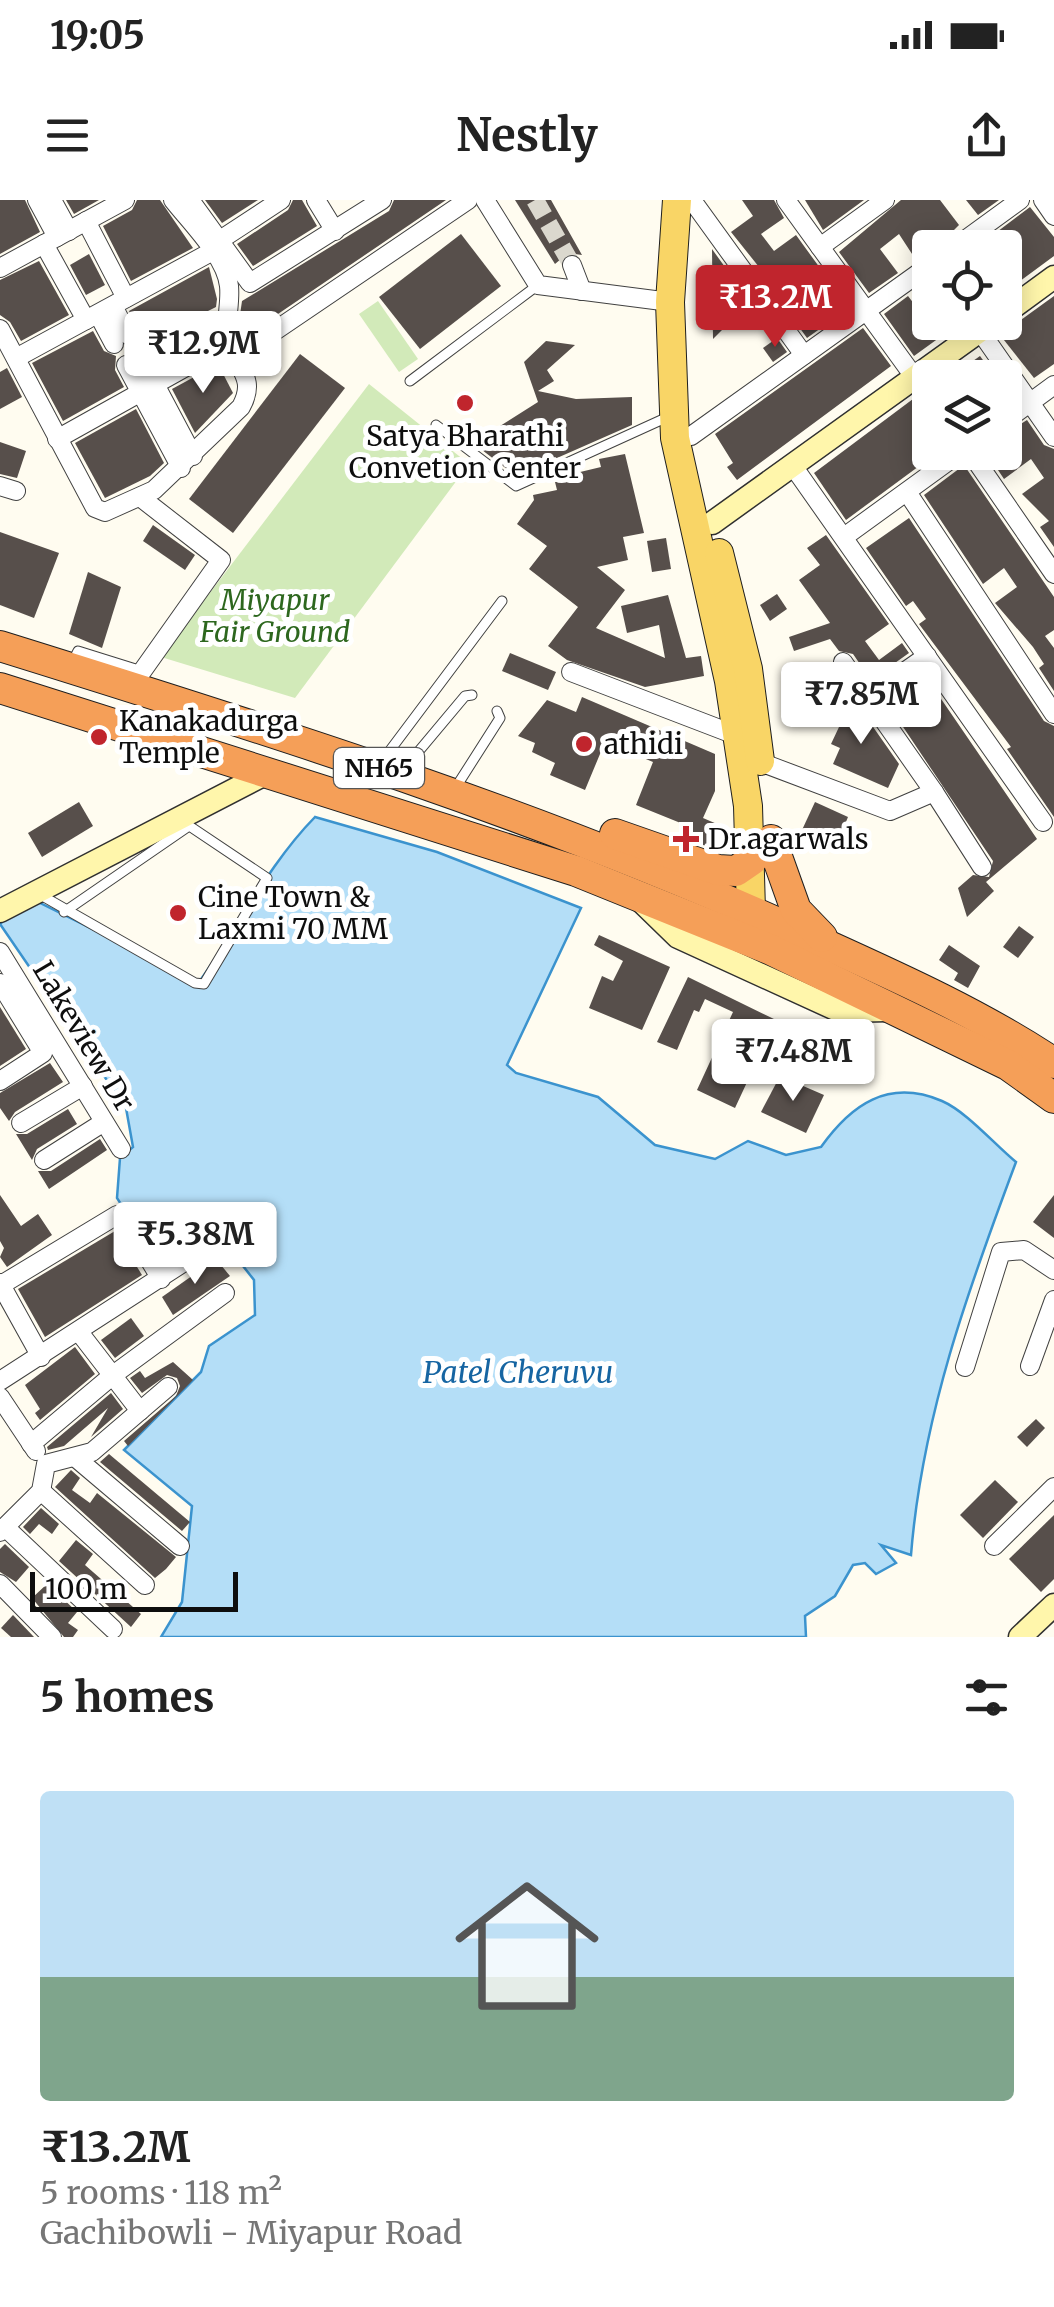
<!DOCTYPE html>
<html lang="en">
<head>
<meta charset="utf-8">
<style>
	:root { --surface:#fff; --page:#f6f6f6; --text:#222; --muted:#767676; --accent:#c0252d }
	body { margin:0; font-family:Merriweather,serif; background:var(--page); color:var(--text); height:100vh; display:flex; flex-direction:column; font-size:38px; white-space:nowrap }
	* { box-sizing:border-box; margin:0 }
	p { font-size:32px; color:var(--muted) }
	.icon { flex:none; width:55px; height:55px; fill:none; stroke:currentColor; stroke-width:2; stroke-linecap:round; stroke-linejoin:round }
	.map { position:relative; height:1437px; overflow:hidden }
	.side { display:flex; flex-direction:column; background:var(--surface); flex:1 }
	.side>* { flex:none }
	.buttons { position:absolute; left:912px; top:30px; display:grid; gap:20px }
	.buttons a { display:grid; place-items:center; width:110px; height:110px; border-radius:10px; background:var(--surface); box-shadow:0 5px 25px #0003; font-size:50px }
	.scale { position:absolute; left:30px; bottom:25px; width:208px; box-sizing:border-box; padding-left:10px; border:5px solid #0e0e0e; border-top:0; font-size:28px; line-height:35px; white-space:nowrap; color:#0e0e0e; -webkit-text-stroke:8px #fff; paint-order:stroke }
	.price { position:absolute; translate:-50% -85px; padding:0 22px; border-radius:10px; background:#fff; color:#222; font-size:32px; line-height:65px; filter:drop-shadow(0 2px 5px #0008) }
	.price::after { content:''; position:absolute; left:50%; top:60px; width:30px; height:22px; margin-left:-15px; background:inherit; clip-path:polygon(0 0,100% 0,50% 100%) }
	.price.on { background:var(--accent); color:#fff }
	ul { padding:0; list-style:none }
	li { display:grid; align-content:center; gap:20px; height:530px; padding:0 40px }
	li span { display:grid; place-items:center; height:310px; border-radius:10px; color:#555 }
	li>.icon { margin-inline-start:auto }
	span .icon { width:180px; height:180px; fill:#fffc; stroke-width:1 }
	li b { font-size:42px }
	h2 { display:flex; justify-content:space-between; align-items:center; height:120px; padding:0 40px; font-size:42px }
	.status { display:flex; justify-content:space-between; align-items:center; height:70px; padding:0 50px; background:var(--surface); direction:ltr }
	.status svg { height:28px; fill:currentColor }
	header { display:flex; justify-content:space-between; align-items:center; height:130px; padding:0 40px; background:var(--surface); font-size:45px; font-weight:700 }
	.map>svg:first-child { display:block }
</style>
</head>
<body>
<div class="status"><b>19:05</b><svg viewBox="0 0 49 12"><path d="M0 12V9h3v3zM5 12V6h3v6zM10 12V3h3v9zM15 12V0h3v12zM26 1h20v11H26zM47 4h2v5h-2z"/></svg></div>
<header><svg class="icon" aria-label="menu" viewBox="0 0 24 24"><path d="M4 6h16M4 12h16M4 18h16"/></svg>Nestly<svg class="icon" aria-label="share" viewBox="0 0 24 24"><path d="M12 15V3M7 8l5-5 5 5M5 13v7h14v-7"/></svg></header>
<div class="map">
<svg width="1054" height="1437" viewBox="0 0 1054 1437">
	<rect width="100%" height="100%" fill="#fffcf0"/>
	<g fill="#d2eab9">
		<path d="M 378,101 L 418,159 L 399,172 L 359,114 Z"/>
		<path d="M 369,184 L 469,264 L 295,498 L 161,457 Z"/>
	</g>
	<path fill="#b4def7" stroke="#3b93ce" stroke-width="2.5" d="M 315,617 L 437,652 L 581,708 L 507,865 L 516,873 L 598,897 L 655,945 L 715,959 L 748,941 L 786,955 L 821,947 C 851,905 888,878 942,901 C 967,912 994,944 1016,962 C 968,1090 922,1217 911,1355 L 881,1345 L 896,1363 L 876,1374 L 865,1363 L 853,1365 L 835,1396 L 805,1416 L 806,1437 L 161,1437 L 182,1402 L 192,1306 L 124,1250 L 201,1172 L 209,1146 L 255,1115 L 254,1080 L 214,1029 L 159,1064 L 117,998 L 120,958 L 133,947 L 126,908 L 0,724 L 28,697 L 199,782 C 239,727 267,666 315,617 Z"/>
	<g fill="#574f4b">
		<path d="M 0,0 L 25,0 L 40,32 L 0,54 Z"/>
		<path d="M 66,0 L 99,0 L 74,14 Z"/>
		<path d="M 137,0 L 160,0 L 193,48 L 131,81 L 103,26 L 132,10 Z"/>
		<path d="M 205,0 L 258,0 L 222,23 Z"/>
		<path d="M 293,0 L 302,0 L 317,26 L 253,66 L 237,44 L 288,10 Z"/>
		<path d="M 394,0 L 446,0 L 253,131 L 244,147 L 240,128 L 247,124 L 240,115 L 242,101 L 389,11 Z"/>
		<path d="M 515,0 L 551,0 L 582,55 L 568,53 L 555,64 Z"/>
		<path d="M 742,0 L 774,0 L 784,18 L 761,34 L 774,51 L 796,35 L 849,108 L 807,138 L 776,95 L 779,92 L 731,32 L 753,16 Z"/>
		<path d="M 805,0 L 864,0 L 823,30 Z"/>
		<path d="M 901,0 L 940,0 L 959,25 L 942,42 L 914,57 L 899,34 L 880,49 L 898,73 L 869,93 L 839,52 Z"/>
		<path d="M 966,0 L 999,0 L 978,15 Z"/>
		<path d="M 1030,7 L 1054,37 L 1054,56 L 1005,92 L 1005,48 L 990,48 L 985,41 Z"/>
		<path d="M 461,34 L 501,86 L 420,149 L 379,97 Z"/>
		<path d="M 712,49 L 750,102 L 713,139 Z"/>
		<path d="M 89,54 L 105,85 L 86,95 L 70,65 Z"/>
		<path d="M 39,61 L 69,115 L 21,141 L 10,122 L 0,115 L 0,80 Z"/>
		<path d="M 209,67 L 217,99 L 216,107 L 206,112 L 215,136 L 160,167 L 150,149 L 139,141 L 139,130 L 129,111 Z"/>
		<path d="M 908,96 L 928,122 L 961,122 L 914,156 L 884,114 Z"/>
		<path d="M 1054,96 L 1054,164 L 1034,178 L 1000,135 Z"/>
		<path d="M 863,128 L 891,166 L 737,280 L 727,267 L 733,263 L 715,234 Z"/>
		<path d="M 93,131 L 104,151 L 116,156 L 115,170 L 124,187 L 63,221 L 32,163 Z"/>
		<path d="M 777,138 L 787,152 L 773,162 L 763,148 Z"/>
		<path d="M 546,141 L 575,145 L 547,170 L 554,181 L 538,191 L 576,199 L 632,197 L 632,225 L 516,276 L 473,243 L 538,202 L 524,162 Z"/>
		<path d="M 300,154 L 345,188 L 233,333 L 189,299 Z"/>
		<path d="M 980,156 L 996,178 L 949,178 Z"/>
		<path d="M 218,164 L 233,193 L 195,233 L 172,189 Z"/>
		<path d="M 7,168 L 22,197 L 0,209 L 0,172 Z"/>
		<path d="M 921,193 L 930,206 L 930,258 L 846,320 L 814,273 Z"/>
		<path d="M 136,209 L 164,263 L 150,276 L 105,298 L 75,243 Z"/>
		<path d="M 1027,220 L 1044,245 L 1054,249 L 1054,347 L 1040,327 L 1049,321 L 1022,294 L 1044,278 L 1031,259 L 1004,279 L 986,252 L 1005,252 L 1005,234 Z"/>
		<path d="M 0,242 L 26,251 L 17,278 L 0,274 Z"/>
		<path d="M 625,254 L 644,333 L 623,337 L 628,360 L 597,367 L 625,390 L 596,428 L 665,458 L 659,425 L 627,433 L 621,406 L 668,395 L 686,458 L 701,456 L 704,476 L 645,487 L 567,460 L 548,446 L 578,407 L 529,369 L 547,346 L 517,324 L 534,300 L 533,295 L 557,290 L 555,282 L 577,278 L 576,273 L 601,267 L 599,259 Z"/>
		<path d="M 964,265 L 1054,397 L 1054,430 L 1045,436 L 1054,448 L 1054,491 L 1039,468 L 1044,464 L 1033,447 L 995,403 L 1017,387 L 1004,368 L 983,384 L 924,295 Z"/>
		<path d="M 909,318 L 1044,521 L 1054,526 L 1054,617 L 1007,549 L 1011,547 L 919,424 L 926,419 L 913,401 L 906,406 L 866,348 Z"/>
		<path d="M 153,325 L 195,355 L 185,370 L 143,341 Z"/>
		<path d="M 0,332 L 59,353 L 34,418 L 0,405 Z"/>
		<path d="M 826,335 L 889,424 L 865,441 L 879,460 L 902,443 L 909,453 L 871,480 L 853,454 L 839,451 L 830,439 L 794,451 L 789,437 L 830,423 L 799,380 L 820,365 L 807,348 Z"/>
		<path d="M 666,338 L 671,369 L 652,372 L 647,341 Z"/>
		<path d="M 88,372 L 121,387 L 102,448 L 69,434 Z"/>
		<path d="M 777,394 L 787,409 L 770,421 L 760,405 Z"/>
		<path d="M 510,453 L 556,472 L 548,490 L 502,471 Z"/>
		<path d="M 924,474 L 1037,639 L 986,682 L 994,691 L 967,717 L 958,688 L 973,675 L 989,677 L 993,661 L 885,500 Z"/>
		<path d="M 582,497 L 715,554 L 715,591 L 703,618 L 717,624 L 706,646 L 677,636 L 683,624 L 636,605 L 653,562 L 605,542 L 585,590 L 550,575 L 555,563 L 532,552 L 535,543 L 518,536 L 547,500 L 576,512 Z"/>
		<path d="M 836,501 L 864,514 L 899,564 L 888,588 L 833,564 L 840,548 L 831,544 L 839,527 L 826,521 Z"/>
		<path d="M 79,602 L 93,626 L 42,657 L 28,633 Z"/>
		<path d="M 815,602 L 848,617 L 836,646 L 802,630 Z"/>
		<path d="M 1019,726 L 1034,737 L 1018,758 L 1003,747 Z"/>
		<path d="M 599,735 L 670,767 L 642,830 L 589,808 L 602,776 L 613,781 L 623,761 L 594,745 Z"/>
		<path d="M 949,745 L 980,766 L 968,788 L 954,780 L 958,773 L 939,760 Z"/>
		<path d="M 688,777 L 776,820 L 735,908 L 697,890 L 733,812 L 705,799 L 699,812 L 694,810 L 677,850 L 657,842 Z"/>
		<path d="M 0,807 L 26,849 L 0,866 Z"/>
		<path d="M 805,833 L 817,840 L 805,863 L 793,856 Z"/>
		<path d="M 50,863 L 63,882 L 15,912 L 9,921 L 0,908 L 0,893 Z"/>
		<path d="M 780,876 L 824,895 L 806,933 L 761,912 Z"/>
		<path d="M 68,909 L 77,924 L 37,949 L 32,960 L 16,934 L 27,934 Z"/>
		<path d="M 100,939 L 107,950 L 49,989 L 38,971 L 51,971 Z"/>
		<path d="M 0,995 L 21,1026 L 38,1014 L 52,1035 L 7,1067 L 0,1057 L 4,1048 L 0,1041 Z"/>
		<path d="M 1054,995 L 1054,1038 L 1033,1022 Z"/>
		<path d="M 115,1031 L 142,1075 L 45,1137 L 18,1089 Z"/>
		<path d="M 216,1059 L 230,1076 L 173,1115 L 162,1097 Z"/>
		<path d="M 131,1118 L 144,1136 L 115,1158 L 101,1140 Z"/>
		<path d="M 75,1147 L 95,1174 L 40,1220 L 35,1213 L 40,1209 L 25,1185 Z"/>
		<path d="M 173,1162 L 193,1180 L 128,1246 L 124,1241 L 176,1196 L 180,1186 L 177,1178 L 167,1175 L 142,1193 L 130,1178 L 140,1171 L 145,1178 Z"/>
		<path d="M 111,1193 L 123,1209 L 91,1237 L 108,1208 L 64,1246 L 48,1250 L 47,1247 Z"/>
		<path d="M 1036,1219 L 1045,1228 L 1027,1247 L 1017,1237 Z"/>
		<path d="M 109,1254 L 190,1322 L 182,1331 L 100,1262 Z"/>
		<path d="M 71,1270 L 80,1278 L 72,1290 L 90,1303 L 97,1293 L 176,1357 L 166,1369 L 155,1378 L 55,1287 Z"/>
		<path d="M 995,1280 L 1018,1302 L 983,1338 L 960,1315 Z"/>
		<path d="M 41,1308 L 59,1324 L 52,1334 L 39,1324 L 30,1334 L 23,1327 Z"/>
		<path d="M 1054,1315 L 1054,1379 L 1041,1392 L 1009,1359 Z"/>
		<path d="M 76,1340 L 93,1354 L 85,1365 L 141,1414 L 131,1427 L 59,1361 Z"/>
		<path d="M 5,1344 L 29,1367 L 16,1382 L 0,1372 L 0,1349 Z"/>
		<path d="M 47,1384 L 52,1389 L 47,1396 L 50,1399 L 56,1392 L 77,1412 L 68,1423 L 78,1430 L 73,1437 L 64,1437 L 32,1398 Z"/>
		<path d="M 13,1415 L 34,1437 L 11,1437 L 1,1428 Z"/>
	</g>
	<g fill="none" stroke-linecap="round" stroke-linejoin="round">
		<path stroke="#dbd8ce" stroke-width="18" stroke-dasharray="18 9" stroke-linecap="butt" d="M 535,0 L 572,65"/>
		<g stroke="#414141" stroke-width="11">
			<g id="lane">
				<path d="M 410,181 L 538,85"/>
				<path d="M 436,225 L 516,286 L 670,216"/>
				<path d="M 73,461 L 78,451 L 142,471"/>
				<path d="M 382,561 L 502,401"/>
				<path d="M 403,570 L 465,496 L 472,495"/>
				<path d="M 456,587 L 500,518 L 497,511"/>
				<path d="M 39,694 L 195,783 L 204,784 L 267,678 L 182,621"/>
				<path d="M 64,712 L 189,626"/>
			</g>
		</g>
		<g stroke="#414141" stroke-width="20">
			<g id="street">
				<path d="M 37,0 L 57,37"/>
				<path d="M 52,0 L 69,31"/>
				<path d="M 190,0 L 250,83 L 382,0"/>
				<path d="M 316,0 L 335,31"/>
				<path d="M 485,0 L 538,85 L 670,102"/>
				<path d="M 786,0 L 915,178"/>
				<path d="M 1043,0 L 1054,16"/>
				<path d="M 694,3 L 804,155"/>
				<path d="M 86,21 L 126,98"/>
				<path d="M 220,40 L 281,0"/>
				<path d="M 44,44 L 86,120"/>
				<path d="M 820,47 L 885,0"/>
				<path d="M 954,48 L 1020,0"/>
				<path d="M 572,65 L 582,91"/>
				<path d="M 0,68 L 125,0"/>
				<path d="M 113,106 L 128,135"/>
				<path d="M 98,114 L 114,144"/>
				<path d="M 0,129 L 95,308 L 105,312 L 154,290 L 241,207 C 257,178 237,169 229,142 C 224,124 231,104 229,86 C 226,57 191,23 173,0"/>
				<path d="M 980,131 L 1054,237"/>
				<path d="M 260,141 L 468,0"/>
				<path d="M 140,156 L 193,256"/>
				<path d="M 16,158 L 211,52"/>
				<path d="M 126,165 L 181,268"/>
				<path d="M 1005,221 L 1054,185"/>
				<path d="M 691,236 L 930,65"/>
				<path d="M 57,239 L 229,143"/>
				<path d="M 970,252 L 1054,374"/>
				<path d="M 793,266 L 1043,622"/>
				<path d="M 0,286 L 16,291"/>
				<path d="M 907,292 L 1054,514"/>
				<path d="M 844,337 L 961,252"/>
				<path d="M 571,472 L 738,536"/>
				<path d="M 131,487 L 221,360 L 140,297"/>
				<path d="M 867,498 L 927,456"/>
				<path d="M 760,562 L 890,611 L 934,592 L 843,462"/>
				<path d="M 934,592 L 982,667"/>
				<path d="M 0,752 L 121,949"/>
				<path d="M 0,783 L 43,853 L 0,881"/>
				<path d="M 21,923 L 83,886"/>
				<path d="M 44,960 L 104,922"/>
				<path d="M 0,1083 L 41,1157"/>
				<path d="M 1,1085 L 117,1015 L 124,1018 L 161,1079"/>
				<path d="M 79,1132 L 140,1211"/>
				<path d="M 1030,1166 L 1054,1100"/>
				<path d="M 965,1167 L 1001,1052 L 1024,1050 L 1054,1070"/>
				<path d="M 0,1181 L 226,1035"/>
				<path d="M 0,1197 L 36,1251"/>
				<path d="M 31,1244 L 113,1175 L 225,1093"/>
				<path d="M 76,1258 L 180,1346"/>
				<path d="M 41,1291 L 145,1385"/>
				<path d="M 5,1327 L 113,1429"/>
				<path d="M 0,1332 L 41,1291 L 46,1264 L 92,1252 L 168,1187"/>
				<path d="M 994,1346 L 1054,1287"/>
				<path d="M 0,1384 L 52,1437"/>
			</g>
		</g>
		<g stroke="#303030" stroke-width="25">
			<g id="secondary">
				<path d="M 1005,113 L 1054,77"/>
				<path d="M 712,323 L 992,122"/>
				<path d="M 641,701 L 678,737 L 840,811 L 888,810"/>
				<path d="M 0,711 L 267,573"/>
				<path d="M 1020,1437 L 1054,1405"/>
			</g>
		</g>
		<g stroke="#1f1f1f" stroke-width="30">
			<g id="primary">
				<path d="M 677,0 L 670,102 L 675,238 L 729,481 L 748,606 L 751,710 L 744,731"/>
				<path d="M 719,353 L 748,469 L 760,561"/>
			</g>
		</g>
		<g stroke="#1f1f1f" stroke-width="32">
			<g id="highway">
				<path d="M 0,446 C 270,530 541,615 798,732 C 886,772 974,810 1054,863"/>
				<path d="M 0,488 L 576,671 L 769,749 L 1008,865 L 1054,898"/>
				<path d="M 615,634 L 718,670 L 736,671 L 752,660"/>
				<path d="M 771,640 L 796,710 L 822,737"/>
			</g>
		</g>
		<use href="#lane" stroke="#fff" stroke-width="9"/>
		<use href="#street" stroke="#fff" stroke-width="18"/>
		<use href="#secondary" stroke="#fff6ab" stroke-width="22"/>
		<use href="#primary" stroke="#f9d566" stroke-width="28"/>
		<use href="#highway" stroke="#f59f58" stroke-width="30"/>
	</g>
	<g fill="#c0252d" stroke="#fff" stroke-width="4">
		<circle cx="465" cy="203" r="10"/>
		<circle cx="99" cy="537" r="10"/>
		<circle cx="584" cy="544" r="10"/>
		<path d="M681 624h10v10h10v10h-10v10h-10v-10h-10v-10h10z"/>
		<circle cx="178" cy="713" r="10"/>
	</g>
	<g text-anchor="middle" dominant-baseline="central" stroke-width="10" stroke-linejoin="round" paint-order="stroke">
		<rect fill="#fff" stroke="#565656" stroke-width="2.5" x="334" y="548" width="90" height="40" rx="8"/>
		<g font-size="25" font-weight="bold" fill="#0e0e0e">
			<text x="379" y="568">NH65</text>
		</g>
		<g font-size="28" fill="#0e0e0e" stroke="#fff" text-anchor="start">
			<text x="465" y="236" text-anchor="middle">Satya Bharathi<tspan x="465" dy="32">Convetion Center</tspan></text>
			<text x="119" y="521">Kanakadurga<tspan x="119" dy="32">Temple</tspan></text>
			<text x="604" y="544">athidi</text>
			<text x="708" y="639">Dr.agarwals</text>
			<text x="198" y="697">Cine Town &amp;<tspan x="198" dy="32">Laxmi 70 MM</tspan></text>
		</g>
		<g font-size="28" font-style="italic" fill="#2d671e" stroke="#fff">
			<text x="275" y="400">Miyapur<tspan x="275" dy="32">Fair Ground</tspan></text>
		</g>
		<g font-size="28" fill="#0e0e0e" stroke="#fff">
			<text transform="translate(84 836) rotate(59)">Lakeview Dr</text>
		</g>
		<g font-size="30" font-style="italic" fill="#1665a2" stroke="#fff">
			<text x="518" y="1172">Patel Cheruvu</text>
		</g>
	</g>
</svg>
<div class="buttons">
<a><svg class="icon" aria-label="locate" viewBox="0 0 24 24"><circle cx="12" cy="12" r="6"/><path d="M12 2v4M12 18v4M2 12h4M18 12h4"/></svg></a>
<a><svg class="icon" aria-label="layers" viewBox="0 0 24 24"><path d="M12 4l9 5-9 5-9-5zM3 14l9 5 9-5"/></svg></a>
</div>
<div class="scale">100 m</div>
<b class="price on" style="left:775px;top:150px">₹13.2M</b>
<b class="price" style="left:203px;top:196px">₹12.9M</b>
<b class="price" style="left:861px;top:547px">₹7.85M</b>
<b class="price" style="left:793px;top:904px">₹7.48M</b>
<b class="price" style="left:195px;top:1087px">₹5.38M</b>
</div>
<section class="side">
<h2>5 homes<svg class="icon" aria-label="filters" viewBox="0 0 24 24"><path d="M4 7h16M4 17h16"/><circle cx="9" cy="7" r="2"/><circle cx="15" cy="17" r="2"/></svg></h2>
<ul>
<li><span style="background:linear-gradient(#bfe0f5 60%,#7fa58c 0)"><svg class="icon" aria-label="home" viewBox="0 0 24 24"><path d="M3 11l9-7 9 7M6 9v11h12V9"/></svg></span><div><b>₹13.2M</b><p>5 rooms · 118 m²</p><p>Gachibowli - Miyapur Road</p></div></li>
</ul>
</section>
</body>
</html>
